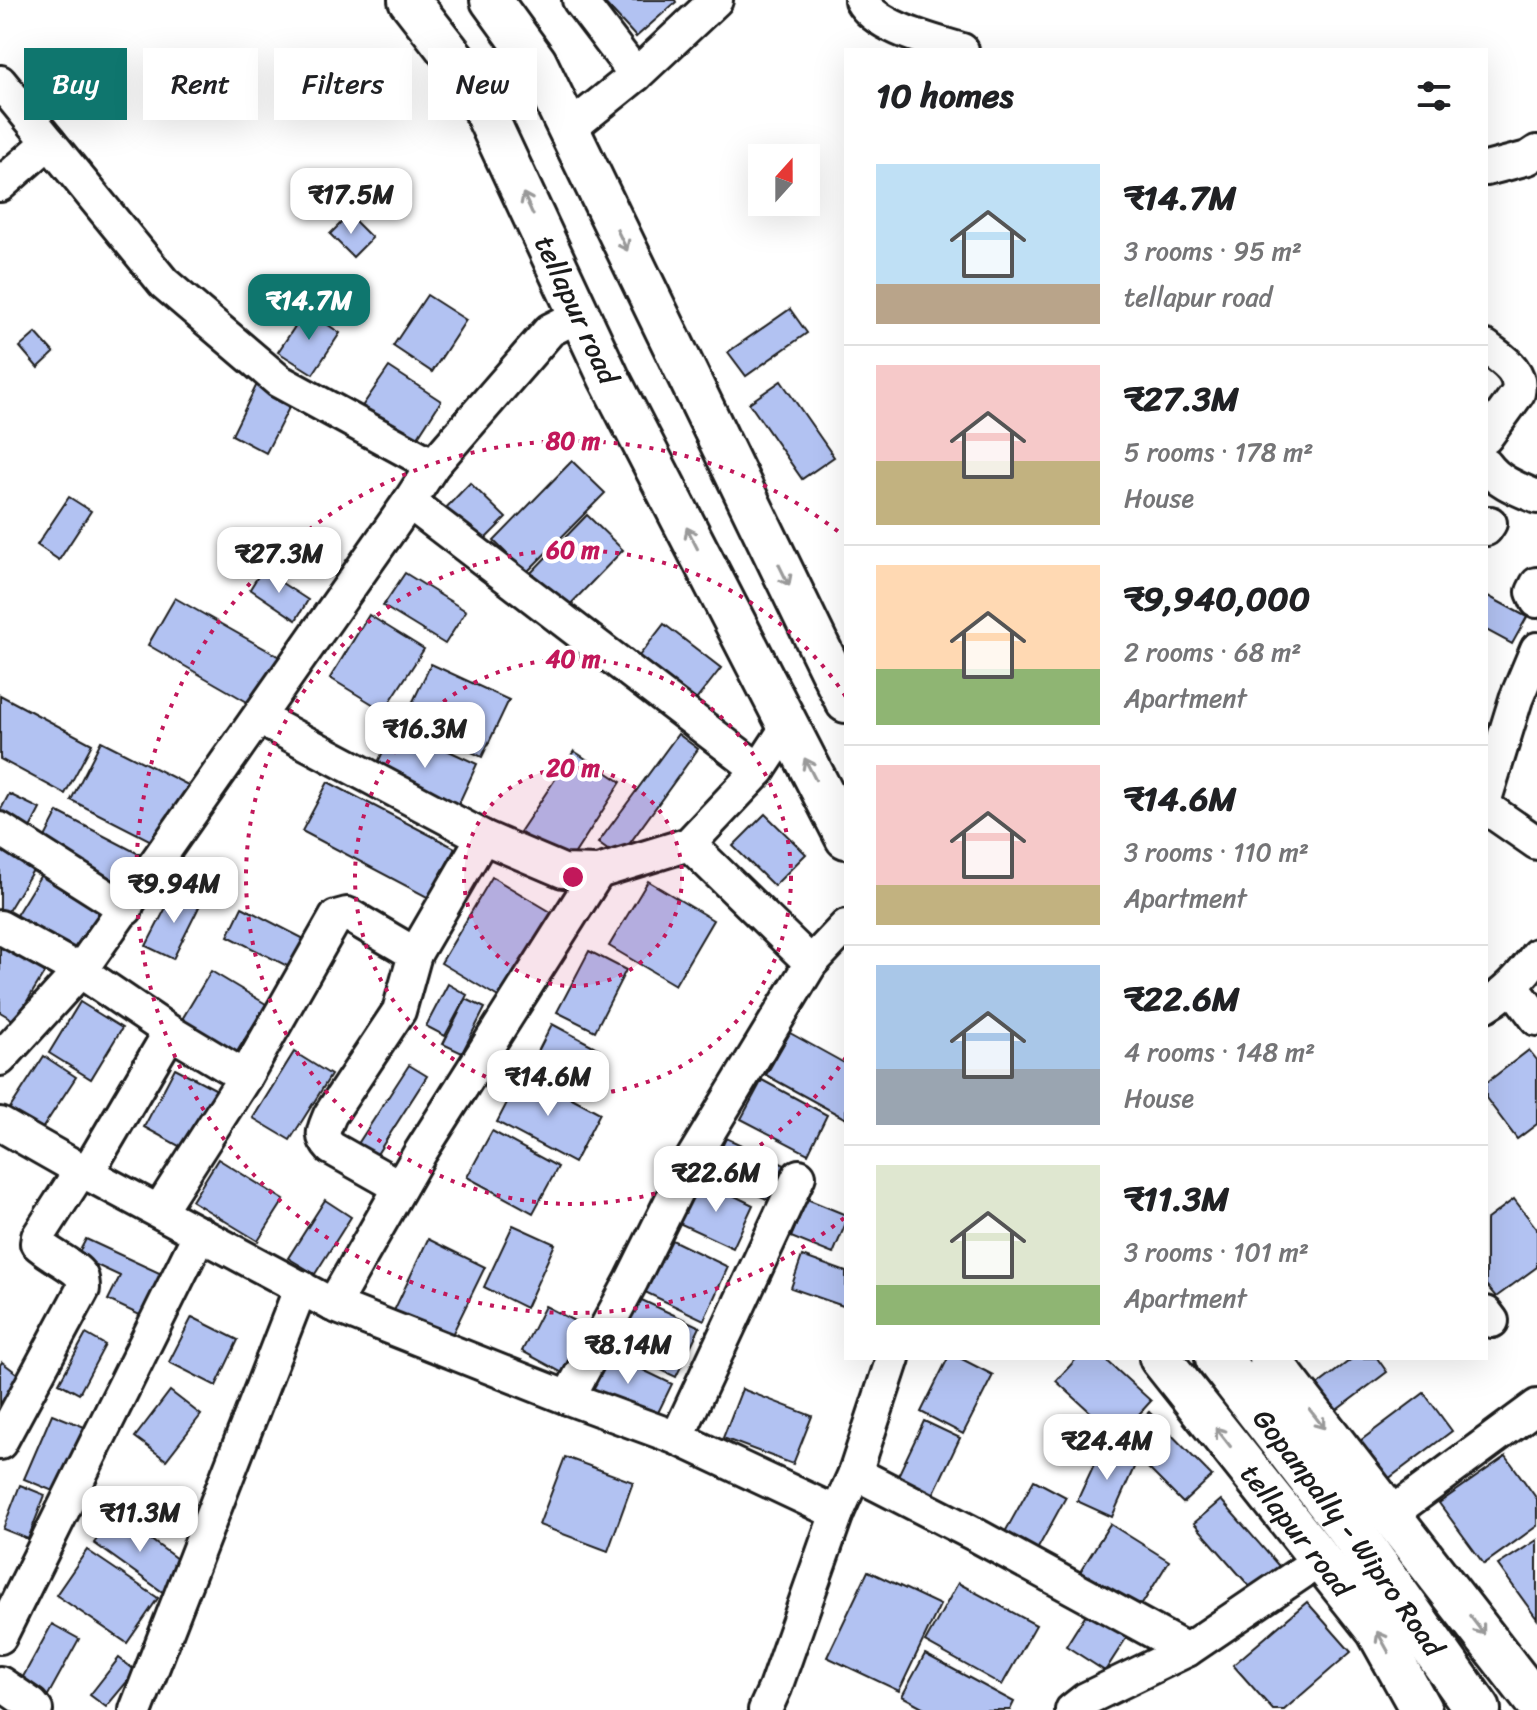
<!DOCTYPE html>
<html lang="en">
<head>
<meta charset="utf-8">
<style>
	:root { --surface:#fff; --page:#f6f6f6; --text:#202124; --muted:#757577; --line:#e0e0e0; --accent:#0f766e }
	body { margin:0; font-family:Sriracha,sans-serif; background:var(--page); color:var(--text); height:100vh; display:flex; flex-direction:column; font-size:30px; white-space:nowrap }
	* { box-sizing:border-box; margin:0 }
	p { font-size:26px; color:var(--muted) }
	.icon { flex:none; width:44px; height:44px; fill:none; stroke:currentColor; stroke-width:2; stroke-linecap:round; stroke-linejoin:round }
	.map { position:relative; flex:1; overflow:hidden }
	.details { position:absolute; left:844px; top:48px; width:644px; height:1312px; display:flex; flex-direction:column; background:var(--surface); border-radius:0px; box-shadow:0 8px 32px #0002 }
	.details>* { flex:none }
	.hud { position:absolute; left:24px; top:48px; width:700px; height:72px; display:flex; gap:16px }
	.needle { width:52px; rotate:21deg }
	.fabs { position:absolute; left:748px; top:144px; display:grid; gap:16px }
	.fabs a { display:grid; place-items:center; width:72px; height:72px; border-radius:0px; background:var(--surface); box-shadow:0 8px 32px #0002; font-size:40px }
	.price { position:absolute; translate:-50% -68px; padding:0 18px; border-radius:16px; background:#fff; color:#222; font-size:26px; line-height:52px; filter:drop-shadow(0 2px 4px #0008) }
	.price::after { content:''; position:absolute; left:50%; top:48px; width:24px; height:18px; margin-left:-12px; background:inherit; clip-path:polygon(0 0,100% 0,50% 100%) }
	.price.selected { background:var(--accent); color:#fff }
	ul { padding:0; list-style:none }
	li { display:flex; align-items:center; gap:24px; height:200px; padding:0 32px }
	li+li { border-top:2px solid var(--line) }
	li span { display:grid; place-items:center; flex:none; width:224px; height:160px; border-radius:0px; color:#555 }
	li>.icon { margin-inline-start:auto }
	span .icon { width:96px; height:96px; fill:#fffc; stroke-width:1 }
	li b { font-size:34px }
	h2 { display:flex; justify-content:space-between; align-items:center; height:96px; padding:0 32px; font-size:34px }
	.pill { padding:0 28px; border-radius:0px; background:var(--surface); box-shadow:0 8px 32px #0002; font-size:28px; line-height:72px }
	.pill.selected { background:var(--accent); color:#fff }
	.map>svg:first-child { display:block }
</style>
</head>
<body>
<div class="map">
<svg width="1537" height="1710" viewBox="0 0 1537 1710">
	<rect width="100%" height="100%" fill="#fff"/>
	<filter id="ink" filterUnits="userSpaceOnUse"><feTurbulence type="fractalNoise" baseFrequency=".0125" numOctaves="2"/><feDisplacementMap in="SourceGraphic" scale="16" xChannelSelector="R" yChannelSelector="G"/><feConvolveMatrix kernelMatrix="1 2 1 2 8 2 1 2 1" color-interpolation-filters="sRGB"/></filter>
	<g filter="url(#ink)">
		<g fill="#b2c2f2" stroke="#1c1c1c" stroke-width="2">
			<path d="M 602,0 L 675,0 L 676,2 L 636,37 Z"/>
			<path d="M 349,215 L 372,238 L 353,257 L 330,234 Z"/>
			<path d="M 427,295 L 466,320 L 432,372 L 393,346 Z"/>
			<path d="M 790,309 L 807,333 L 746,376 L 728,352 Z"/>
			<path d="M 306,310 L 340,333 L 313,374 L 278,352 Z"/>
			<path d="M 36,333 L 54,353 L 38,368 L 20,347 Z"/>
			<path d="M 389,367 L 441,401 L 414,443 L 361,408 Z"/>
			<path d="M 781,381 L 834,457 L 802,479 L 749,403 Z"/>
			<path d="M 258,382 L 293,400 L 266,453 L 232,435 Z"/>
			<path d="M 572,461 L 605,493 L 526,573 L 494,541 Z"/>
			<path d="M 470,483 L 506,518 L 477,547 L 441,513 Z"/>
			<path d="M 69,497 L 91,511 L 59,560 L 37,545 Z"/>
			<path d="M 587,515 L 623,550 L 561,614 L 525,579 Z"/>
			<path d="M 262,570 L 308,600 L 296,620 L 250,589 Z"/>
			<path d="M 405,573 L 466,611 L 445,644 L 383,606 Z"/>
			<path d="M 1486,595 L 1527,617 L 1512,644 L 1486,630 Z"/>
			<path d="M 175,598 L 283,659 L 256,707 L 148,645 Z"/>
			<path d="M 369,615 L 424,649 L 384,711 L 330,678 Z"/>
			<path d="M 664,624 L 721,668 L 689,709 L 632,665 Z"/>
			<path d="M 431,664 L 509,700 L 482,757 L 404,720 Z"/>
			<path d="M 0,695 L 92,744 L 65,794 L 0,759 Z"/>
			<path d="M 395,726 L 477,764 L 454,814 L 372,775 Z"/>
			<path d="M 678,734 L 698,749 L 619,858 L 598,843 Z"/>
			<path d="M 101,741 L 192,787 L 161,846 L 71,800 Z"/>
			<path d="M 574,751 L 621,782 L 568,864 L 520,832 Z"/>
			<path d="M 328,782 L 455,848 L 429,898 L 302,831 Z"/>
			<path d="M 9,794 L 40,809 L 29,830 L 0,816 L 0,811 Z"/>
			<path d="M 58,812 L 139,854 L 123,887 L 41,845 Z"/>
			<path d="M 765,814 L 806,854 L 774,886 L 733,846 Z"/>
			<path d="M 0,850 L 33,870 L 5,916 L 0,913 Z"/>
			<path d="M 42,873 L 103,910 L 71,963 L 10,925 Z"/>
			<path d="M 492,877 L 556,915 L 505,1001 L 441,963 Z"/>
			<path d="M 648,881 L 713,920 L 675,985 L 609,946 Z"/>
			<path d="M 175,890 L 201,903 L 173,959 L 146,946 Z"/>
			<path d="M 242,907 L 312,943 L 297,971 L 228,936 Z"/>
			<path d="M 0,942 L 46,970 L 15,1021 L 0,1012 Z"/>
			<path d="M 589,951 L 626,970 L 595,1031 L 557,1012 Z"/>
			<path d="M 211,971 L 266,1004 L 235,1055 L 181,1021 Z"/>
			<path d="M 448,984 L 467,995 L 445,1036 L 426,1026 Z"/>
			<path d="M 466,999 L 485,1008 L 462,1053 L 443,1044 Z"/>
			<path d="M 80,1002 L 122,1028 L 91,1079 L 49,1053 Z"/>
			<path d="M 552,1024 L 599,1049 L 575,1095 L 528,1071 Z"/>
			<path d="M 790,1033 L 846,1064 L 846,1119 L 766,1075 Z"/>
			<path d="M 1529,1050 L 1537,1060 L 1537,1124 L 1517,1139 L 1486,1098 L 1486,1083 Z"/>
			<path d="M 294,1052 L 331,1075 L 290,1140 L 253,1118 Z"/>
			<path d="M 44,1056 L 76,1077 L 36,1138 L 5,1116 Z"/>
			<path d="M 409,1065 L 427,1076 L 372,1162 L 354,1150 Z"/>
			<path d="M 175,1068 L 219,1091 L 188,1151 L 144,1127 Z"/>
			<path d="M 523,1072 L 600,1113 L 574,1163 L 497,1122 Z"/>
			<path d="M 762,1080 L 827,1115 L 808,1154 L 741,1119 Z"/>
			<path d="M 492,1131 L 558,1167 L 533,1213 L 467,1177 Z"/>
			<path d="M 726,1138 L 789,1167 L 773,1202 L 710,1173 Z"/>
			<path d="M 218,1159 L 284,1200 L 258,1241 L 192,1201 Z"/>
			<path d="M 700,1179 L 753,1205 L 733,1248 L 679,1223 Z"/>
			<path d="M 807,1199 L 846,1215 L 846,1223 L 833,1254 L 791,1237 Z"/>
			<path d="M 1514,1199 L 1537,1229 L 1537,1267 L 1496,1297 L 1486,1285 L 1486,1220 Z"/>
			<path d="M 325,1200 L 351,1217 L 315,1274 L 288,1258 Z"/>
			<path d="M 513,1225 L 555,1244 L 526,1308 L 484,1287 Z"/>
			<path d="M 668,1238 L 728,1267 L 704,1320 L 643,1291 Z"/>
			<path d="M 86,1239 L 168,1277 L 148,1319 L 108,1300 L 120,1276 L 77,1256 Z"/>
			<path d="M 428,1239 L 485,1267 L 447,1345 L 391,1317 Z"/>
			<path d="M 802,1256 L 846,1272 L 846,1307 L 791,1288 Z"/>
			<path d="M 633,1296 L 700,1327 L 676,1377 L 610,1346 Z"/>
			<path d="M 545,1306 L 590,1329 L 566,1375 L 522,1351 Z"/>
			<path d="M 192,1317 L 238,1340 L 216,1386 L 169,1362 Z"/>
			<path d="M 86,1334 L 105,1345 L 79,1394 L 59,1383 Z"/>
			<path d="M 602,1350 L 672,1384 L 654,1421 L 584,1387 Z"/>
			<path d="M 948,1358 L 960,1358 L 993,1375 L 963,1434 L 921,1412 Z"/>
			<path d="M 1077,1358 L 1104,1358 L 1151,1401 L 1118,1437 L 1056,1381 Z"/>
			<path d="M 1353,1358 L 1377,1358 L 1387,1372 L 1330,1415 L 1311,1390 Z"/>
			<path d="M 2,1362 L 23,1378 L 0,1411 L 0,1365 Z"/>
			<path d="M 742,1389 L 812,1416 L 793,1464 L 723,1438 Z"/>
			<path d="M 170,1391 L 201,1415 L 166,1460 L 135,1437 Z"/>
			<path d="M 1424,1393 L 1452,1431 L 1388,1479 L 1360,1441 Z"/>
			<path d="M 1149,1412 L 1212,1476 L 1183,1503 L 1120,1440 Z"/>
			<path d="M 52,1414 L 92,1430 L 65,1496 L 24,1479 Z"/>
			<path d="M 924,1421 L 960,1438 L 932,1497 L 896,1480 Z"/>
			<path d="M 1102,1447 L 1136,1463 L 1112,1517 L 1077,1501 Z"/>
			<path d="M 1506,1456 L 1537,1499 L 1537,1526 L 1484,1564 L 1439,1503 Z"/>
			<path d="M 565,1457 L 633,1482 L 608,1551 L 539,1525 Z"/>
			<path d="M 1034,1480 L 1066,1497 L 1037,1550 L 1005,1532 Z"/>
			<path d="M 20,1485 L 45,1495 L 28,1539 L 3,1529 Z"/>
			<path d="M 1221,1500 L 1285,1573 L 1258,1596 L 1194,1523 Z"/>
			<path d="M 116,1514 L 185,1565 L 164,1593 L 94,1543 Z"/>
			<path d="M 1110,1524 L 1169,1561 L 1139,1609 L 1080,1572 Z"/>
			<path d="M 1537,1540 L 1537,1619 L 1498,1565 Z"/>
			<path d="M 87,1550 L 158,1598 L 127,1643 L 56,1595 Z"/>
			<path d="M 868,1571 L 940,1605 L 899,1691 L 827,1657 Z"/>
			<path d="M 958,1583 L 1036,1625 L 1002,1685 L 925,1642 Z"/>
			<path d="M 1307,1602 L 1351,1652 L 1284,1710 L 1273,1710 L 1233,1665 Z"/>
			<path d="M 1093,1603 L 1132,1629 L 1105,1671 L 1066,1646 Z"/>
			<path d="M 52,1624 L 79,1639 L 46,1699 L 19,1684 Z"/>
			<path d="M 925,1654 L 1014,1702 L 1010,1710 L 928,1710 L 902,1696 Z"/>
			<path d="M 119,1658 L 136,1671 L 106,1707 L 90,1695 Z"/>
		</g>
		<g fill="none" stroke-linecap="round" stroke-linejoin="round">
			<g stroke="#1c1c1c" stroke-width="38">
				<g id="minor">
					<path d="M 579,0 L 636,75"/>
					<path d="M 861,0 C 876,28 933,41 962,50"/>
					<path d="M 0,82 L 164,283 L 279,381 L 433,465"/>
					<path d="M 569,129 L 636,75 L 716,0"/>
					<path d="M 1486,169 L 1528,158 L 1537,152"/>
					<path d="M 0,185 L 49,142"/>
					<path d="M 1486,347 C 1501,359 1523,370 1518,393 L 1486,437"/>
					<path d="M 1486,465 C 1498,482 1518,489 1537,497"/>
					<path d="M 409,502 L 759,770"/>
					<path d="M 1486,529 L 1490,523"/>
					<path d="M 1537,584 L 1533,592 L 1537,601"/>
					<path d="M 259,718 L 483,837 L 563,871 L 598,872 L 689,844 L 759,770 L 788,726"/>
					<path d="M 1486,796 L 1516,699 L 1537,649"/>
					<path d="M 1486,806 L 1491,811 L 1537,843"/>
					<path d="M 0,829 L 126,909"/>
					<path d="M 689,844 L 811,963"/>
					<path d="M 0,927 L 80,971 L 170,1032 L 245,1077"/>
					<path d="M 415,954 L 483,837"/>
					<path d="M 1512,986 L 1537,1019"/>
					<path d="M 1486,1005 C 1507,993 1523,975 1537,955"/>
					<path d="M 0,1059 L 80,971 L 409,502 L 433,465 L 550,330 L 580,315"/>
					<path d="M 0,1124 L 81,1170 L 333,1305 L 568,1398 L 677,1438 L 837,1513"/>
					<path d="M 87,1173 L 170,1032"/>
					<path d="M 159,1211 L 245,1077 L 336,917 L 347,914 L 415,954 L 399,1011 L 330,1115 C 324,1130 319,1135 331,1148 L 400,1187"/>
					<path d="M 333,1305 L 420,1153 L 598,872"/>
					<path d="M 1486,1313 L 1492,1321"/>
					<path d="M 568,1398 L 632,1280 L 691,1161 L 811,963 L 846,926"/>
					<path d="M 677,1438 L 799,1176"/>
					<path d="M 0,1443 L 83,1289 C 83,1285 83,1280 81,1276 C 75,1266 48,1254 37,1243 L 38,1237 L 81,1170"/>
					<path d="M 855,1473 L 974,1534 L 1187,1650"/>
					<path d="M 1391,1514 L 1537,1406"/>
					<path d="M 0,1637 L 200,1233"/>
					<path d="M 0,1683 L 32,1705 L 36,1710"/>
					<path d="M 136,1710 L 301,1287"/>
					<path d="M 765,1710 L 775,1688 L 837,1513 L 855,1473 L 893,1358"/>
					<path d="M 1072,1710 L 1086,1699 L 1187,1650 L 1320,1560"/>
				</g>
			</g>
			<g stroke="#1c1c1c" stroke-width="46">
				<g id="tertiary">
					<path id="s1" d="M 409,0 L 468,76 L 609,378 L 846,838"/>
					<path d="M 491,0 L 536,62 L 846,702"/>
					<path id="s2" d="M 1160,1358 L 1377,1631 L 1421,1710"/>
					<path d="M 1269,1358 L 1537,1704"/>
				</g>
			</g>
			<g stroke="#1c1c1c" stroke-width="50">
				<g id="secondary">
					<path id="s3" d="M 1218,1358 L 1355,1536 L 1478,1710"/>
				</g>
			</g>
			<use href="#minor" stroke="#fff" stroke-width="32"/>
			<use href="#tertiary" stroke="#fff" stroke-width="40"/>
			<use href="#secondary" stroke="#fff" stroke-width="44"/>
		</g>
		<defs><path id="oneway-shaft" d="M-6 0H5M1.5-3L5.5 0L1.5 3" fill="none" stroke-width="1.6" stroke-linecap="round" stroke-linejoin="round" transform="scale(2)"/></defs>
		<g stroke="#999">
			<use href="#oneway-shaft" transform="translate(528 204) rotate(-115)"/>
			<use href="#oneway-shaft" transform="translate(622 240) rotate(64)"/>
			<use href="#oneway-shaft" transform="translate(692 538) rotate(-117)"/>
			<use href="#oneway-shaft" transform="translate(784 575) rotate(64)"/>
			<use href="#oneway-shaft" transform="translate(810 769) rotate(-117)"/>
			<use href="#oneway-shaft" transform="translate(1317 1419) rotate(52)"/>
			<use href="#oneway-shaft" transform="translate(1223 1437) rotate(-128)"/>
			<use href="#oneway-shaft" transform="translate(1477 1625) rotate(53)"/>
			<use href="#oneway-shaft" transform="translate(1383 1642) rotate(-119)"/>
		</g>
	</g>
	<circle cx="573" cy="877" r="109" fill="#c2185b" fill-opacity=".12"/>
	<g fill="none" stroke="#c2185b" stroke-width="4" stroke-dasharray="4 8">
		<circle cx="573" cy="877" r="109"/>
		<circle cx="573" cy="877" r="218"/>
		<path d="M846 1057A327 327 0 1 1 846 697"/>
		<path d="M844 1218A436 436 0 1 1 844 536"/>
	</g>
	<g text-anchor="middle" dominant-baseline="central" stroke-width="8" stroke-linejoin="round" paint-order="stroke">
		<g font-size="28" fill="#1c1c1c" stroke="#fff">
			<text stroke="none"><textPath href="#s1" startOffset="354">tellapur road</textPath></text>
			<text stroke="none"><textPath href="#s2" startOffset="220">tellapur road</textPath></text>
			<text stroke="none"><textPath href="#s3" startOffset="218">Gopanpally - Wipro Road</textPath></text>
		</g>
	</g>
	<circle cx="573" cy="877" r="12" fill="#c2185b" stroke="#fff" stroke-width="4"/>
	<g font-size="24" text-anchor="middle" font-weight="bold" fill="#c2185b" stroke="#fff" stroke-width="8" stroke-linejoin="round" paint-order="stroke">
		<text x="573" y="449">80 m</text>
		<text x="573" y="558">60 m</text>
		<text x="573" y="667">40 m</text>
		<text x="573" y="776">20 m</text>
	</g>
</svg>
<div class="fabs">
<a><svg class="needle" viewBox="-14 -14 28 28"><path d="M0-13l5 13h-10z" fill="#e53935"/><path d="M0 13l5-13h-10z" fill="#757577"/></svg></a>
</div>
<b class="price" style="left:351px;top:236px">₹17.5M</b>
<b class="price selected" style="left:309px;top:342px">₹14.7M</b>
<b class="price" style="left:279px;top:595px">₹27.3M</b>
<b class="price" style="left:425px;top:770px">₹16.3M</b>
<b class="price" style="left:174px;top:925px">₹9.94M</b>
<b class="price" style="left:548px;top:1118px">₹14.6M</b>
<b class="price" style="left:716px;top:1214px">₹22.6M</b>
<b class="price" style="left:628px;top:1386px">₹8.14M</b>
<b class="price" style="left:1107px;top:1482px">₹24.4M</b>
<b class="price" style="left:140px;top:1554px">₹11.3M</b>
<div class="hud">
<a class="pill selected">Buy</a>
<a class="pill">Rent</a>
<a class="pill">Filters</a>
<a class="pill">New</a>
</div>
<section class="details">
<h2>10 homes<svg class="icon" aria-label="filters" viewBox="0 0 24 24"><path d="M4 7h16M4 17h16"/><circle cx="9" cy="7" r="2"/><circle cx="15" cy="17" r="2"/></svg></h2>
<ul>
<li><span style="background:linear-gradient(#bfe0f5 75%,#b9a48a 0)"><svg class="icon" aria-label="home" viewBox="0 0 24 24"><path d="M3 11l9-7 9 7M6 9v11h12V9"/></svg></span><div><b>₹14.7M</b><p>3 rooms · 95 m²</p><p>tellapur road</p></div></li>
<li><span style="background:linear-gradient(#f6c9c9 60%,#c2b280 0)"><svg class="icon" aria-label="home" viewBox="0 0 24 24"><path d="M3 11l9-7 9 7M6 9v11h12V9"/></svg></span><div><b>₹27.3M</b><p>5 rooms · 178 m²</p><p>House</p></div></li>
<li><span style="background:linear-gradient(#ffd9b3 65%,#8fb573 0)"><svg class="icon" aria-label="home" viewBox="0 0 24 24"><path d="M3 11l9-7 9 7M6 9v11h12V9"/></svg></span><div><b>₹9,940,000</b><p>2 rooms · 68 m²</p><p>Apartment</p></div></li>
<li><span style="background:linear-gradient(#f6c9c9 75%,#c2b280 0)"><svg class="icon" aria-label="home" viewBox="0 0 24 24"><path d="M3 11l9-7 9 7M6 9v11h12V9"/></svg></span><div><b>₹14.6M</b><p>3 rooms · 110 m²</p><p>Apartment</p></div></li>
<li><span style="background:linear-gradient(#a9c7e8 65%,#9aa5b1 0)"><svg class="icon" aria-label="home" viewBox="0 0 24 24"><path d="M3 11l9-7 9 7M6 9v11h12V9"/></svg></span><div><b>₹22.6M</b><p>4 rooms · 148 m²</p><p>House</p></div></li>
<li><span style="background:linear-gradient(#dfe7d0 75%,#8fb573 0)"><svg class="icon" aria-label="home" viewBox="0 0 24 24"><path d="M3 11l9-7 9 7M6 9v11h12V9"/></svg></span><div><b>₹11.3M</b><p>3 rooms · 101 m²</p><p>Apartment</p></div></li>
</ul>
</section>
</div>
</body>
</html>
